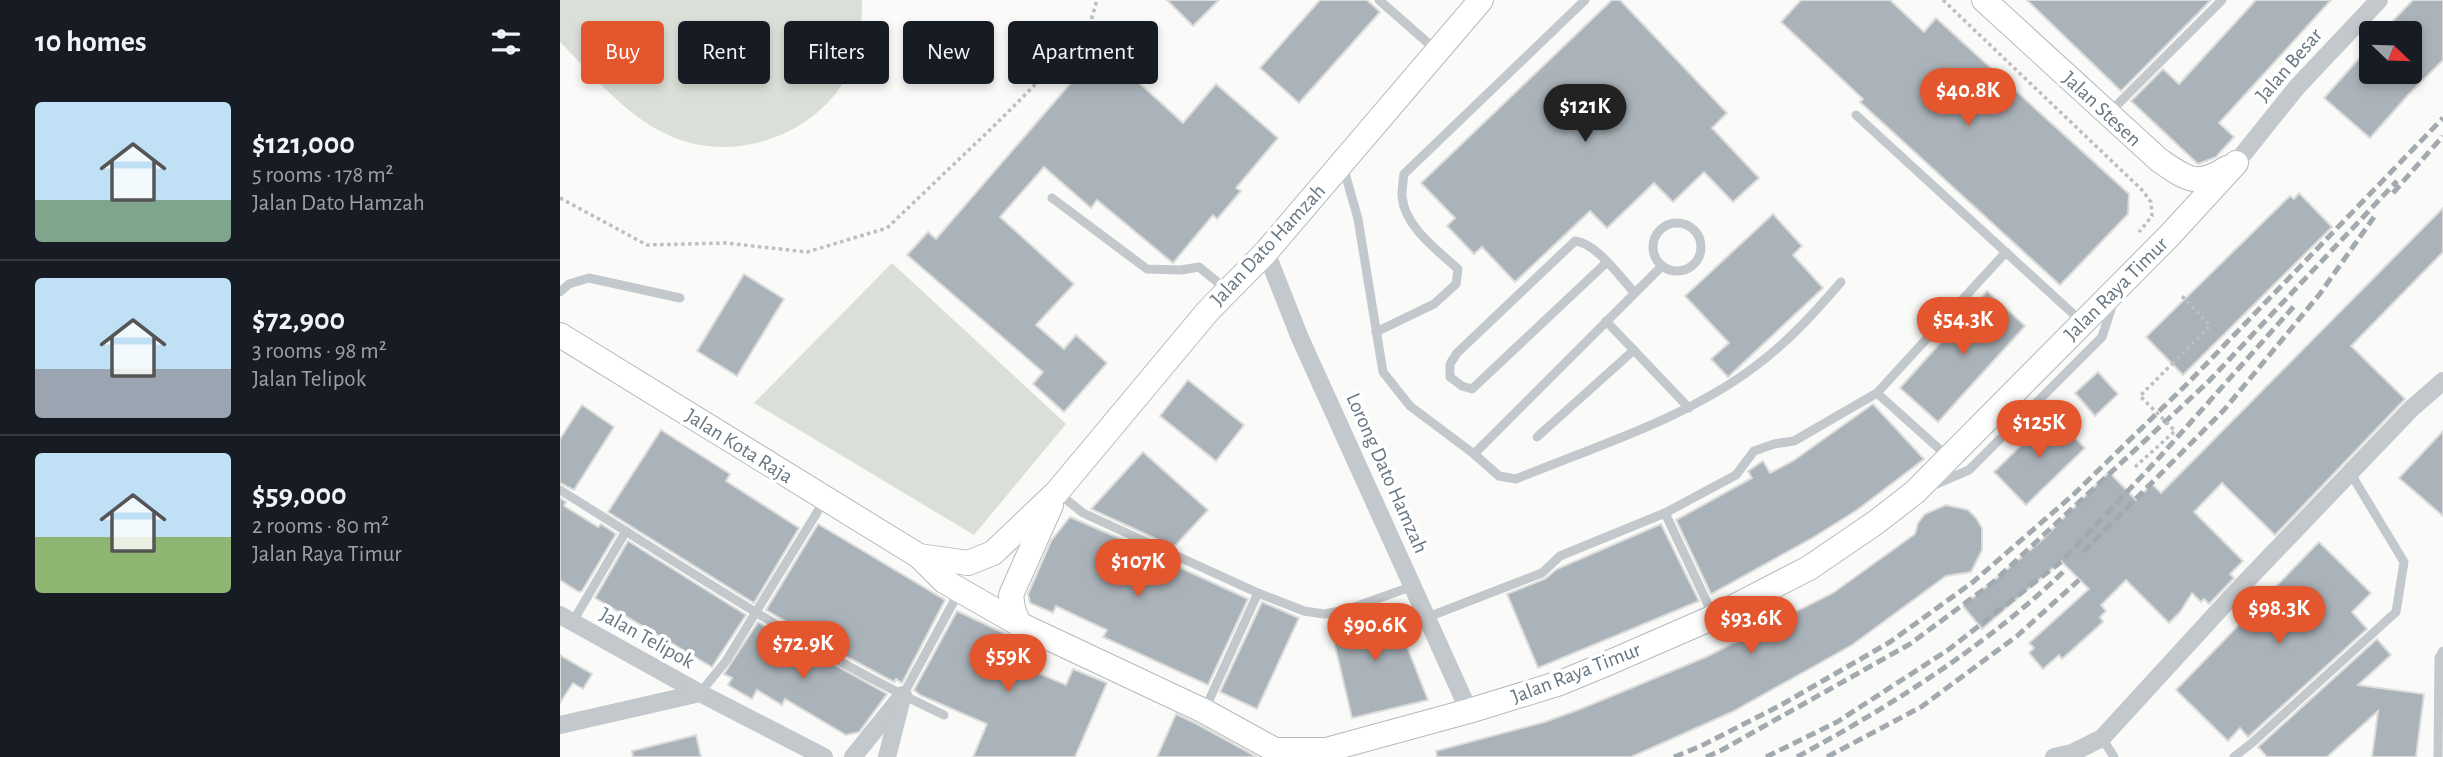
<!DOCTYPE html>
<html lang="en">
<head>
<meta charset="utf-8">
<style>
	:root { --surface:#171b24; --page:#242831; --text:#f1f3f6; --muted:#9ea1a6; --line:#363941; --accent:#e4572e }
	body { margin:0; font-family:"Alegreya Sans",sans-serif; background:var(--page); color:var(--text); height:100vh; display:flex; flex-direction:column; font-size:26px; white-space:nowrap }
	* { box-sizing:border-box; margin:0 }
	p { font-size:23px; color:var(--muted) }
	.icon { flex:none; width:38px; height:38px; fill:none; stroke:currentColor; stroke-width:2; stroke-linecap:round; stroke-linejoin:round }
	.map { position:relative; flex:1; overflow:hidden }
	.details { display:flex; flex-direction:column; background:var(--surface); width:560px }
	.details>* { flex:none }
	.guide { position:absolute; left:21px; top:21px; width:665px; height:63px; display:flex; gap:14px }
	.needle { width:46px; rotate:113deg }
	.controls { position:absolute; left:1799px; top:21px; display:grid; gap:14px }
	.controls a { display:grid; place-items:center; width:63px; height:63px; border-radius:7px; background:var(--surface); box-shadow:0 4px 10px #0003; font-size:35px }
	.price { position:absolute; translate:-50% -60px; padding:0 16px; border-radius:24px; background:var(--accent); color:#fff; font-size:23px; line-height:46px; filter:drop-shadow(0 2px 4px #0008) }
	.price::after { content:''; position:absolute; left:50%; top:42px; width:21px; height:16px; margin-left:-10px; background:inherit; clip-path:polygon(0 0,100% 0,50% 100%) }
	.price.current { background:#222; color:#fff }
	ul { padding:0; list-style:none }
	li { display:flex; align-items:center; gap:21px; height:175px; padding:0 35px }
	li+li { border-top:2px solid var(--line) }
	li span { display:grid; place-items:center; flex:none; width:196px; height:140px; border-radius:7px; color:#555 }
	li>.icon { margin-inline-start:auto }
	span .icon { width:84px; height:84px; fill:#fffc; stroke-width:1 }
	li b { font-size:30px }
	h2 { display:flex; justify-content:space-between; align-items:center; height:84px; padding:0 35px; font-size:30px }
	.chip { padding:0 24px; border-radius:7px; background:var(--surface); box-shadow:0 4px 10px #0003; font-size:24px; line-height:63px }
	.chip.current { background:var(--accent); color:#fff }
	main { display:flex; flex:1; min-height:0 }
	.map>svg:first-child { display:block }
</style>
</head>
<body>
<main>
<section class="details">
<h2>10 homes<svg class="icon" aria-label="filters" viewBox="0 0 24 24"><path d="M4 7h16M4 17h16"/><circle cx="9" cy="7" r="2"/><circle cx="15" cy="17" r="2"/></svg></h2>
<ul>
<li><span style="background:linear-gradient(#bfe0f5 70%,#7fa58c 0)"><svg class="icon" aria-label="home" viewBox="0 0 24 24"><path d="M3 11l9-7 9 7M6 9v11h12V9"/></svg></span><div><b>$121,000</b><p>5 rooms · 178 m²</p><p>Jalan Dato Hamzah</p></div></li>
<li><span style="background:linear-gradient(#bfe0f5 65%,#9aa5b1 0)"><svg class="icon" aria-label="home" viewBox="0 0 24 24"><path d="M3 11l9-7 9 7M6 9v11h12V9"/></svg></span><div><b>$72,900</b><p>3 rooms · 98 m²</p><p>Jalan Telipok</p></div></li>
<li><span style="background:linear-gradient(#bfe0f5 60%,#8fb573 0)"><svg class="icon" aria-label="home" viewBox="0 0 24 24"><path d="M3 11l9-7 9 7M6 9v11h12V9"/></svg></span><div><b>$59,000</b><p>2 rooms · 80 m²</p><p>Jalan Raya Timur</p></div></li>
</ul>
</section>
<div class="map">
<svg width="1883" height="757" viewBox="0 0 1883 757">
	<rect width="100%" height="100%" fill="#fafaf8"/>
	<g fill="#dadfd7">
		<path d="M 0,0 L 302,0 C 302,22 301,42 293,63 C 266,134 171,168 104,133 C 62,112 33,75 0,42 Z"/>
		<path d="M 332,263 L 506,424 L 414,535 L 194,403 Z"/>
	</g>
	<g fill="#aab3b9" stroke="#dcdcda" stroke-width="2">
		<path d="M 607,0 L 659,0 L 633,26 Z"/>
		<path d="M 760,0 L 807,0 L 820,12 L 739,103 L 700,68 Z"/>
		<path d="M 1052,0 L 1060,0 L 1167,113 L 1152,128 L 1199,178 L 1173,202 L 1144,172 L 1113,202 L 1094,183 L 1047,228 L 1030,211 L 955,282 L 922,247 L 914,254 L 887,226 L 895,218 L 861,183 Z"/>
		<path d="M 1241,0 L 1330,0 L 1364,32 L 1376,18 L 1569,194 L 1568,214 L 1500,285 L 1300,102 L 1303,99 L 1221,22 Z"/>
		<path d="M 1467,0 L 1651,0 L 1561,91 Z"/>
		<path d="M 1696,0 L 1771,0 L 1659,123 L 1674,137 L 1656,157 L 1638,164 L 1571,101 L 1603,69 L 1619,84 Z"/>
		<path d="M 1853,0 L 1883,0 L 1883,60 L 1848,95 L 1810,138 L 1764,98 L 1811,45 L 1811,72 L 1850,72 L 1850,33 L 1821,33 Z"/>
		<path d="M 541,48 L 623,123 L 656,84 L 718,138 L 676,188 L 681,191 L 657,219 L 653,215 L 613,263 L 537,200 L 531,208 L 484,167 L 440,217 L 514,284 L 476,325 L 504,349 L 516,335 L 547,363 L 504,412 L 473,384 L 483,372 L 347,255 L 368,232 L 376,239 Z"/>
		<path d="M 1739,193 L 1772,227 L 1623,375 L 1586,337 L 1730,196 L 1734,199 Z"/>
		<path d="M 1883,208 L 1883,252 L 1791,346 L 1845,399 L 1715,535 L 1662,483 L 1634,512 L 1683,561 L 1670,574 L 1674,578 L 1649,604 L 1644,599 L 1641,602 L 1632,593 L 1620,612 L 1609,623 L 1566,580 L 1541,605 L 1546,611 L 1540,617 L 1543,622 L 1502,659 L 1499,655 L 1483,669 L 1469,653 L 1474,648 L 1469,643 L 1529,589 L 1501,561 L 1422,629 L 1403,606 L 1481,541 L 1549,472 L 1576,500 L 1592,484 L 1601,493 Z"/>
		<path d="M 1213,214 L 1242,246 L 1233,255 L 1263,288 L 1168,377 L 1151,359 L 1169,343 L 1125,296 Z"/>
		<path d="M 184,274 L 224,299 L 177,376 L 137,351 Z"/>
		<path d="M 1427,291 L 1465,326 L 1378,422 L 1340,388 Z"/>
		<path d="M 1538,372 L 1558,394 L 1535,416 L 1515,393 Z"/>
		<path d="M 628,380 L 684,425 L 656,461 L 600,416 Z"/>
		<path d="M 1313,404 L 1364,459 L 1297,510 L 1254,537 L 1151,594 L 1116,520 L 1192,478 L 1188,471 L 1203,461 L 1210,473 L 1233,461 Z"/>
		<path d="M 22,405 L 54,427 L 14,490 L 0,483 L 0,439 Z"/>
		<path d="M 1492,415 L 1525,448 L 1466,505 L 1434,472 Z"/>
		<path d="M 101,430 L 170,474 L 166,481 L 239,528 L 194,603 L 48,512 Z"/>
		<path d="M 1883,431 L 1883,516 L 1839,478 Z"/>
		<path d="M 583,452 L 648,510 L 614,547 L 531,509 Z"/>
		<path d="M 0,498 L 6,502 L 4,506 L 38,527 L 41,524 L 56,534 L 22,591 L 19,592 L 0,580 Z"/>
		<path d="M 1386,505 L 1408,510 L 1416,518 L 1422,528 L 1422,550 L 1411,572 L 1386,576 L 1292,645 L 1172,712 L 1071,757 L 877,757 L 876,751 L 985,722 L 1023,708 L 1146,657 L 1273,593 L 1355,534 L 1358,523 L 1365,514 Z"/>
		<path d="M 510,517 L 605,558 L 603,560 L 688,599 L 648,685 L 543,637 L 547,630 L 496,606 L 493,613 L 470,603 L 468,594 L 491,541 Z"/>
		<path d="M 258,524 L 385,600 L 342,683 L 336,679 L 334,682 L 289,658 L 206,610 Z"/>
		<path d="M 1101,524 L 1139,601 L 978,668 L 947,594 L 985,579 L 997,569 Z"/>
		<path d="M 68,541 L 186,615 L 152,667 L 35,598 Z"/>
		<path d="M 1759,542 L 1811,593 L 1792,612 L 1807,629 L 1688,737 L 1680,728 L 1668,741 L 1616,690 Z"/>
		<path d="M 702,602 L 739,618 L 697,709 L 660,692 Z"/>
		<path d="M 831,606 L 868,700 L 792,718 L 769,620 Z"/>
		<path d="M 397,611 L 463,642 L 454,663 L 506,685 L 513,669 L 547,683 L 515,757 L 413,757 L 427,724 L 360,695 L 354,690 Z"/>
		<path d="M 198,622 L 327,694 L 299,732 L 286,735 L 225,699 L 222,705 L 197,690 L 192,699 L 168,685 L 172,678 L 164,674 Z"/>
		<path d="M 1817,639 L 1831,655 L 1798,685 L 1864,694 L 1856,757 L 1812,757 L 1818,711 L 1767,757 L 1707,757 L 1698,747 Z"/>
		<path d="M 0,655 L 32,674 L 23,689 L 13,683 L 0,703 Z"/>
		<path d="M 616,714 L 637,724 L 697,757 L 597,757 Z"/>
		<path d="M 136,735 L 141,757 L 73,757 L 72,751 Z"/>
	</g>
	<g fill="none" stroke-linecap="round" stroke-linejoin="round">
		<g stroke="#b3babf" stroke-width="26">
			<g id="secondary">
				<path d="M 1424,0 L 1599,160 C 1627,179 1636,188 1667,168"/>
				<path d="M 0,335 L 359,556 L 384,581 L 459,624 L 644,711 L 715,750 L 766,750 L 909,711 L 1000,683 L 1046,664 L 1154,617 L 1249,568 L 1315,523 L 1355,492 L 1609,236 L 1676,163"/>
				<path d="M 359,556 L 408,563 L 433,553 L 497,492 L 648,311 L 706,252 L 921,0"/>
				<path d="M 459,624 L 453,609 L 451,595 L 491,505"/>
			</g>
		</g>
		<g stroke="#bbbfc2" stroke-width="3.5" stroke-dasharray="3.5 3.5" stroke-linecap="butt">
			<path d="M 1383,0 L 1582,190 L 1591,202 L 1592,216 L 1579,232"/>
			<path d="M 0,198 L 87,245 L 166,243 L 247,252 L 327,228 L 437,123 L 528,31 L 537,0"/>
			<path d="M 1612,364 L 1650,326 L 1620,294"/>
		</g>
		<g stroke="#c3c8cc" stroke-width="9">
			<path d="M 819,0 L 876,50"/>
			<path d="M 1549,113 L 1662,0"/>
			<path d="M 1296,115 L 1522,322"/>
			<path d="M 783,166 L 798,219 L 823,372 L 850,406 L 914,454 L 939,476 L 956,479 C 1036,446 1128,418 1197,365 C 1229,341 1255,312 1281,282"/>
			<path d="M 492,198 L 587,269 L 621,270 L 639,267 L 667,290"/>
			<circle cx="1117" cy="247" r="24"/>
			<path d="M 1047,262 L 912,389 L 902,386 L 890,377 L 890,364 L 897,353 L 1015,241 C 1036,243 1060,277 1074,292"/>
			<path d="M 0,292 L 9,284 L 29,278 L 120,298"/>
			<path d="M 1046,321 L 1129,408"/>
			<path d="M 816,332 L 874,304 L 896,284 L 898,269 C 877,250 844,226 842,196 C 842,189 843,181 844,174 L 1025,0"/>
			<path d="M 1317,393 L 1446,252"/>
			<path d="M 977,437 L 1074,350"/>
			<path d="M 914,454 L 1102,266"/>
			<path d="M 1374,485 L 1409,470 L 1542,337 L 1553,303"/>
			<path d="M 0,490 C 126,568 250,652 384,715"/>
			<path d="M 498,493 L 523,513 L 698,593 L 744,611 L 764,614 L 786,610 L 853,586"/>
			<path d="M 1153,615 L 1105,513 L 1176,475 L 1194,451 L 1214,444 L 1234,441 L 1317,393 L 1387,456"/>
			<path d="M 868,617 L 982,573 L 1000,556 L 1105,513"/>
			<path d="M 12,623 L 66,531"/>
			<path d="M 140,693 L 166,661 L 264,501"/>
			<path d="M 343,695 L 399,592"/>
			<path d="M 645,709 L 698,593"/>
			<path d="M 1542,738 L 1554,757"/>
			<path d="M 1674,757 L 1693,742 L 1836,612 L 1844,562 L 1791,474"/>
			<path d="M 1878,757 L 1879,658 L 1883,651"/>
		</g>
		<g stroke="#c3c8cc" stroke-width="18">
			<path d="M 1676,163 L 1737,87 L 1819,0"/>
			<path d="M 706,252 L 740,338 L 909,711"/>
			<path d="M 0,615 L 140,693 L 264,757"/>
			<path d="M 0,725 L 140,693"/>
			<path d="M 293,757 L 343,695"/>
			<path d="M 327,757 L 341,702"/>
			<path d="M 1494,757 L 1512,753 L 1542,738 L 1673,595 L 1851,409 L 1883,381"/>
		</g>
		<use href="#secondary" stroke="#fff" stroke-width="24"/>
		<g stroke="#a2aab0" stroke-width="5" stroke-dasharray="10 5" stroke-linecap="butt">
			<path d="M 1833,193 L 1883,136"/>
			<path d="M 1523,552 L 1664,410 L 1759,295 L 1814,217"/>
			<path d="M 1114,757 L 1141,746 L 1221,705 L 1330,642 L 1413,582 L 1513,495 L 1627,384 L 1883,118"/>
			<path d="M 1146,757 L 1160,751 L 1350,644 L 1431,584 L 1648,382 L 1837,181"/>
			<path d="M 1206,757 L 1277,722 L 1388,650 L 1502,561 L 1597,460 L 1736,304"/>
			<path d="M 1237,757 C 1332,705 1425,647 1503,572"/>
			<path d="M 1267,757 L 1361,707 L 1457,636 L 1519,580"/>
		</g>
		<path stroke="#bbbfc2" stroke-width="3.5" stroke-dasharray="3.5 3.5" stroke-linecap="butt" d="M 1575,467 L 1615,431 L 1580,396 L 1612,364"/>
	</g>
	<g text-anchor="middle" dominant-baseline="central" stroke-width="7" stroke-linejoin="round" paint-order="stroke">
		<g font-size="21" fill="#657683" stroke="#fff">
			<text transform="translate(1729 65) rotate(-49)">Jalan Besar</text>
			<text transform="translate(1542 109) rotate(43)">Jalan Stesen</text>
			<text transform="translate(708 245) rotate(-47)">Jalan Dato Hamzah</text>
			<text transform="translate(1556 289) rotate(-45)">Jalan Raya Timur</text>
			<text transform="translate(179 446) rotate(32)">Jalan Kota Raja</text>
			<text transform="translate(827 473) rotate(66)">Lorong Dato Hamzah</text>
			<text transform="translate(87 638) rotate(29)">Jalan Telipok</text>
			<text transform="translate(1016 673) rotate(-21)">Jalan Raya Timur</text>
		</g>
	</g>
</svg>
<div class="controls">
<a><svg class="needle" viewBox="-14 -14 28 28"><path d="M0-13l5 13h-10z" fill="#e53935"/><path d="M0 13l5-13h-10z" fill="#9ea1a6"/></svg></a>
</div>
<b class="price" style="left:1408px;top:128px">$40.8K</b>
<b class="price current" style="left:1025px;top:144px">$121K</b>
<b class="price" style="left:1403px;top:357px">$54.3K</b>
<b class="price" style="left:1479px;top:460px">$125K</b>
<b class="price" style="left:578px;top:599px">$107K</b>
<b class="price" style="left:1719px;top:646px">$98.3K</b>
<b class="price" style="left:1191px;top:656px">$93.6K</b>
<b class="price" style="left:815px;top:663px">$90.6K</b>
<b class="price" style="left:243px;top:681px">$72.9K</b>
<b class="price" style="left:448px;top:694px">$59K</b>
<div class="guide">
<a class="chip current">Buy</a>
<a class="chip">Rent</a>
<a class="chip">Filters</a>
<a class="chip">New</a>
<a class="chip">Apartment</a>
</div>
</div>
</main>
</body>
</html>
